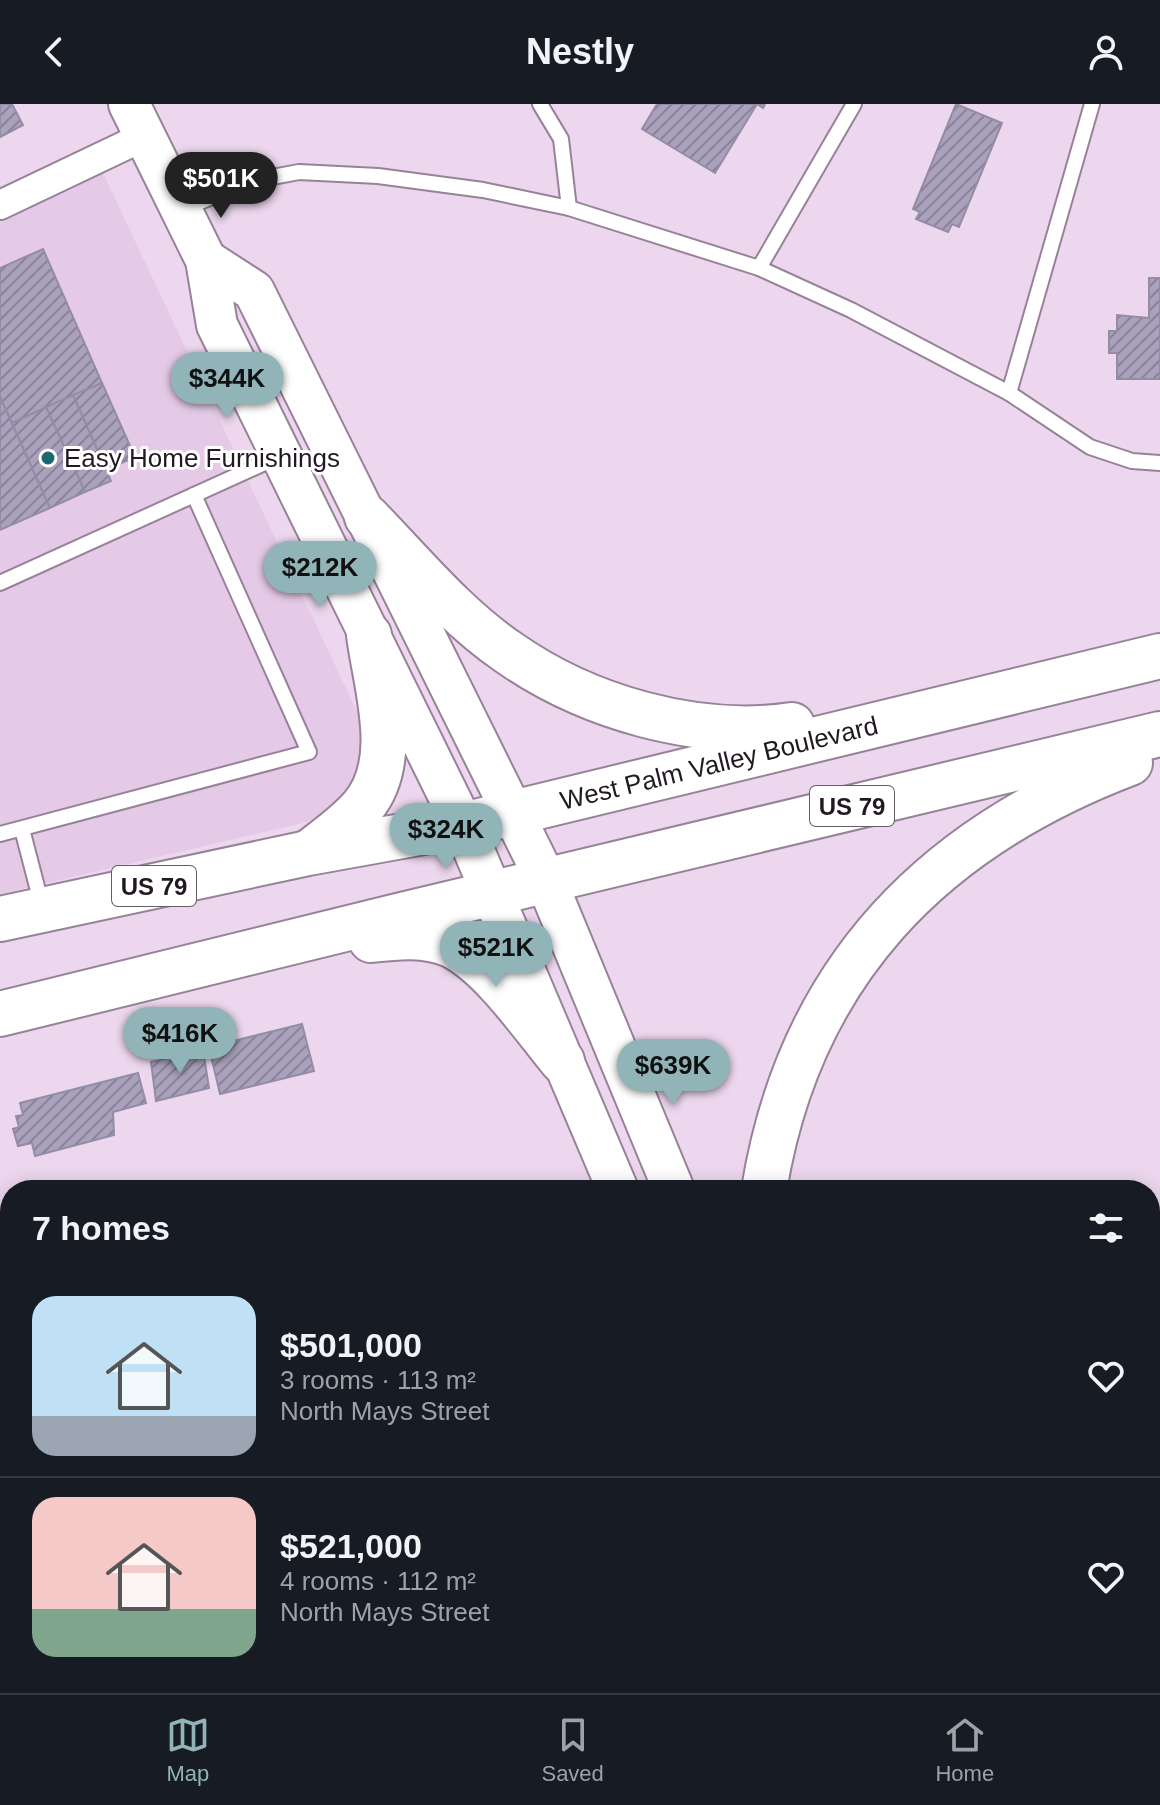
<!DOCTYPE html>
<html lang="en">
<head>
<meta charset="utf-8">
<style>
	:root { --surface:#171b24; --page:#242831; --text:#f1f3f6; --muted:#9ea1a6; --line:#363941; --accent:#91b4b9 }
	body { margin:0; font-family:Helvetica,sans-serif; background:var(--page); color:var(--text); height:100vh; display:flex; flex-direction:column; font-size:30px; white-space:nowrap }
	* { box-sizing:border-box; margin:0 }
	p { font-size:26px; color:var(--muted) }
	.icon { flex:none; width:44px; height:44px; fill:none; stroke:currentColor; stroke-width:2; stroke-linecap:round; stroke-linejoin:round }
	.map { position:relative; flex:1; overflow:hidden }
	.details { position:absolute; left:0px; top:1076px; width:1160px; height:514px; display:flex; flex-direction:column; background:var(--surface); border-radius:32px 32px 0 0; box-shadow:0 4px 20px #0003 }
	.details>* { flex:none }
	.price { position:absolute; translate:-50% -68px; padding:0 18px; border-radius:28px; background:var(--accent); color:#111; font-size:26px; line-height:52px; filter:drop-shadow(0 2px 4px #0008) }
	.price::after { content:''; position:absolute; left:50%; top:48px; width:24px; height:18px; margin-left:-12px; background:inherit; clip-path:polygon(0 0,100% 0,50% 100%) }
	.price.active { background:#222; color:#fff }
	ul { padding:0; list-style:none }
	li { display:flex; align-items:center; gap:24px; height:200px; padding:0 32px }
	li+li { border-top:2px solid var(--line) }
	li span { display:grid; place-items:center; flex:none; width:224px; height:160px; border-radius:24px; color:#555 }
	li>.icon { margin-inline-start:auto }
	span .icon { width:96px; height:96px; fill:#fffc; stroke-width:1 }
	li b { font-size:34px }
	h2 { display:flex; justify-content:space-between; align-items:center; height:96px; padding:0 32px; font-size:34px }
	header { display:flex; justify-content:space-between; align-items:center; height:104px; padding:0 32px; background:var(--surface); font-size:36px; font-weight:700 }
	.menu { display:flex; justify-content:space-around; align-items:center; height:112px; border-top:2px solid var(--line); background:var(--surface); font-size:22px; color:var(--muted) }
	.menu a { display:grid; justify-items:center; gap:4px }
	.menu .active { color:var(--accent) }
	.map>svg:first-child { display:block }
</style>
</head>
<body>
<header><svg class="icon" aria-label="back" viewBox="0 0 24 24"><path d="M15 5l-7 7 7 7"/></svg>Nestly<svg class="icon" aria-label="person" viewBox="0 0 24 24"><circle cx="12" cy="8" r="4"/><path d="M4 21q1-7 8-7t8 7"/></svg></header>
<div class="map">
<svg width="1160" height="1589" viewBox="0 0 1160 1589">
	<defs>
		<pattern id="building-hatch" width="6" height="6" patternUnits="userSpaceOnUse" patternTransform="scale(2)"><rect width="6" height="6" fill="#aaa2bc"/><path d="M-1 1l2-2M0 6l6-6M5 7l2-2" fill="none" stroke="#8a8398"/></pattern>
	</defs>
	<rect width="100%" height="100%" fill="#ecd7ee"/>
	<path fill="#e5cae8" d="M 103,69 L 360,614 L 369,664 L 348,702 L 303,719 L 0,790 L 0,118 Z"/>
	<g fill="url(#building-hatch)" stroke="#948ca6" stroke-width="2">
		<path d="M 0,0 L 12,0 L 23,21 L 0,33 Z"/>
		<path d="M 657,0 L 765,0 L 763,4 L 757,0 L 715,69 L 642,25 Z"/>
		<path d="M 956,0 L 1002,19 L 959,123 L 952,120 L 948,128 L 916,115 L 920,108 L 913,105 Z"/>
		<path d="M 43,145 L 102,279 L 12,319 L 0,293 L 0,164 Z"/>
		<path d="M 1149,174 L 1160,174 L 1160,275 L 1117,275 L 1117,249 L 1109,249 L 1109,227 L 1117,227 L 1117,211 L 1149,214 Z"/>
		<path d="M 102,279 L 135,353 L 106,366 L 73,291 Z"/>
		<path d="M 73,291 L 111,377 L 85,388 L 46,303 Z"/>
		<path d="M 0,293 L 50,404 L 0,426 Z"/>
		<path d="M 46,303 L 85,388 L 50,404 L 12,319 Z"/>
		<path d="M 302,920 L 314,967 L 220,990 L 209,943 Z"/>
		<path d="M 203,946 L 209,984 L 156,997 L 151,958 Z"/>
		<path d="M 138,969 L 146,999 L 113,1008 L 114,1031 L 35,1052 L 32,1039 L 18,1042 L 13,1025 L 19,1023 L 16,1012 L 23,1011 L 20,999 Z"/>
		<path d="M 0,1347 L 10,1348 L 10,1371 L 0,1371 Z"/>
		<path d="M 0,1465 L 10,1465 L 10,1566 L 0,1567 Z"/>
		<path d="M 16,1580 L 310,1580 L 311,1589 L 16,1589 Z"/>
	</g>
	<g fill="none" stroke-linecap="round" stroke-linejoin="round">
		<g stroke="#968398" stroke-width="18">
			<g id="lane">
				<path d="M 540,0 L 561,35 L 569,104"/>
				<path d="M 184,105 L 246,78 L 299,68 L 378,72 L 483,86 L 569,104 L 759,164 L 851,206 L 1009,289 L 1090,343 L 1132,357 L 1160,359"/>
				<path d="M 759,164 L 854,0"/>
				<path d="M 1009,289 L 1092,0"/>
				<path d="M 0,479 L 280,352"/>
				<path d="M 22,725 L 42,802"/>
				<path d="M 0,730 L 309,648 L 194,391"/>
				<path d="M 602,1580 L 606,1589"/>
				<path d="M 514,1589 L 525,1580"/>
			</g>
		</g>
		<g stroke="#968398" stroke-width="32">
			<path id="street" d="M 0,101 L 145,32"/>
		</g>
		<g stroke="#968398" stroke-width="44">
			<g id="secondary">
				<path d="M 129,0 L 206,156 L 217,221 L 463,721 L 618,1086"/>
				<path d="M 206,156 L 254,187 L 545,774 L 674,1086"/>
				<path d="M 854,1580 L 857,1589"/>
			</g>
		</g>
		<g stroke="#968398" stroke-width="48">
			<g id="highway">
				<path d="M 367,413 C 412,459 455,512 508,548 C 586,603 696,635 792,621"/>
				<path d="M 311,747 C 329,733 349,719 363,702 C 401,656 376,584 369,531"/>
				<path id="s1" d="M 0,815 L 308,749 L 463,721 L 1160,552"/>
				<path d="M 371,836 C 398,833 425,830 451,841 C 491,860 533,922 562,957"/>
				<path d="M 0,910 C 386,814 773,720 1160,630"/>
				<path d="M 764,1086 C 799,870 930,735 1130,659"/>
			</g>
		</g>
		<use href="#lane" stroke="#fff" stroke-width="14"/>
		<use href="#street" stroke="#fff" stroke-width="28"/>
		<use href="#secondary" stroke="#fff" stroke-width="40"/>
		<use href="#highway" stroke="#fff" stroke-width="44"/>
	</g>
	<circle fill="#1b686e" stroke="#fff" stroke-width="3" cx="48" cy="354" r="8"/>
	<g text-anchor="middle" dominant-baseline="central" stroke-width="6" stroke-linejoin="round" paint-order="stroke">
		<g fill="#fff" stroke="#645e64" stroke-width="2">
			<rect x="810" y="682" width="84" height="40" rx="6"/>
			<rect x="112" y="762" width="84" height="40" rx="6"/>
		</g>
		<g font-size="24" font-weight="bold" fill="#211921">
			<text x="852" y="702">US 79</text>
			<text x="154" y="782">US 79</text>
		</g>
		<g font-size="26" fill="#211921" stroke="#fff" text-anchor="start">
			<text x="64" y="354">Easy Home Furnishings</text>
		</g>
		<g font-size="26" fill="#211921" stroke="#fff">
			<text stroke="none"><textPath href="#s1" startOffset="736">West Palm Valley Boulevard</textPath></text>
		</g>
	</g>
</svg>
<b class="price active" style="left:221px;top:116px">$501K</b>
<b class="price" style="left:227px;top:316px">$344K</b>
<b class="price" style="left:320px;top:505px">$212K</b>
<b class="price" style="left:446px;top:767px">$324K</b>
<b class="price" style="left:496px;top:885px">$521K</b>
<b class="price" style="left:180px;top:971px">$416K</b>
<b class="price" style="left:673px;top:1003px">$639K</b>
<section class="details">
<h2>7 homes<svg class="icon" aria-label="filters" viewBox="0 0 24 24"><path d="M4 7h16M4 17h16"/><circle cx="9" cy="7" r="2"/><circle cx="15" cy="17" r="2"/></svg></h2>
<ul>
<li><span style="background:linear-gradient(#bfe0f5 75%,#9aa5b1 0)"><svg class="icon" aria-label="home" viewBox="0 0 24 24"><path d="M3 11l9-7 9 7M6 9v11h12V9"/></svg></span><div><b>$501,000</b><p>3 rooms · 113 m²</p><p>North Mays Street</p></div><svg class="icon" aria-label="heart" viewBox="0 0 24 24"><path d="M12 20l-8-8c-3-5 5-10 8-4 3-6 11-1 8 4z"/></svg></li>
<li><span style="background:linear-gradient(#f6c9c9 70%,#7fa58c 0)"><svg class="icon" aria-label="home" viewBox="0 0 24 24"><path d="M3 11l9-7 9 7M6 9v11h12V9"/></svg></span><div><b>$521,000</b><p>4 rooms · 112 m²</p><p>North Mays Street</p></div><svg class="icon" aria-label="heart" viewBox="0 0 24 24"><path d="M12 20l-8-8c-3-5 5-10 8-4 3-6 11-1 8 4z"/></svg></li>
</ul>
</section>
</div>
<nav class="menu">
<a class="active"><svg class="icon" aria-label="map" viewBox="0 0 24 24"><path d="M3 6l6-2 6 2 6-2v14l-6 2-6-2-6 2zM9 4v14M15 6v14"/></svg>Map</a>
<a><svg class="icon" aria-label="saved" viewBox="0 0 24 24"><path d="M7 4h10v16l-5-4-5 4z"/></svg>Saved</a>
<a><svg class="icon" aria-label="home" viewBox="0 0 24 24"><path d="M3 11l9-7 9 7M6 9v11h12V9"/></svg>Home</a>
</nav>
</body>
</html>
